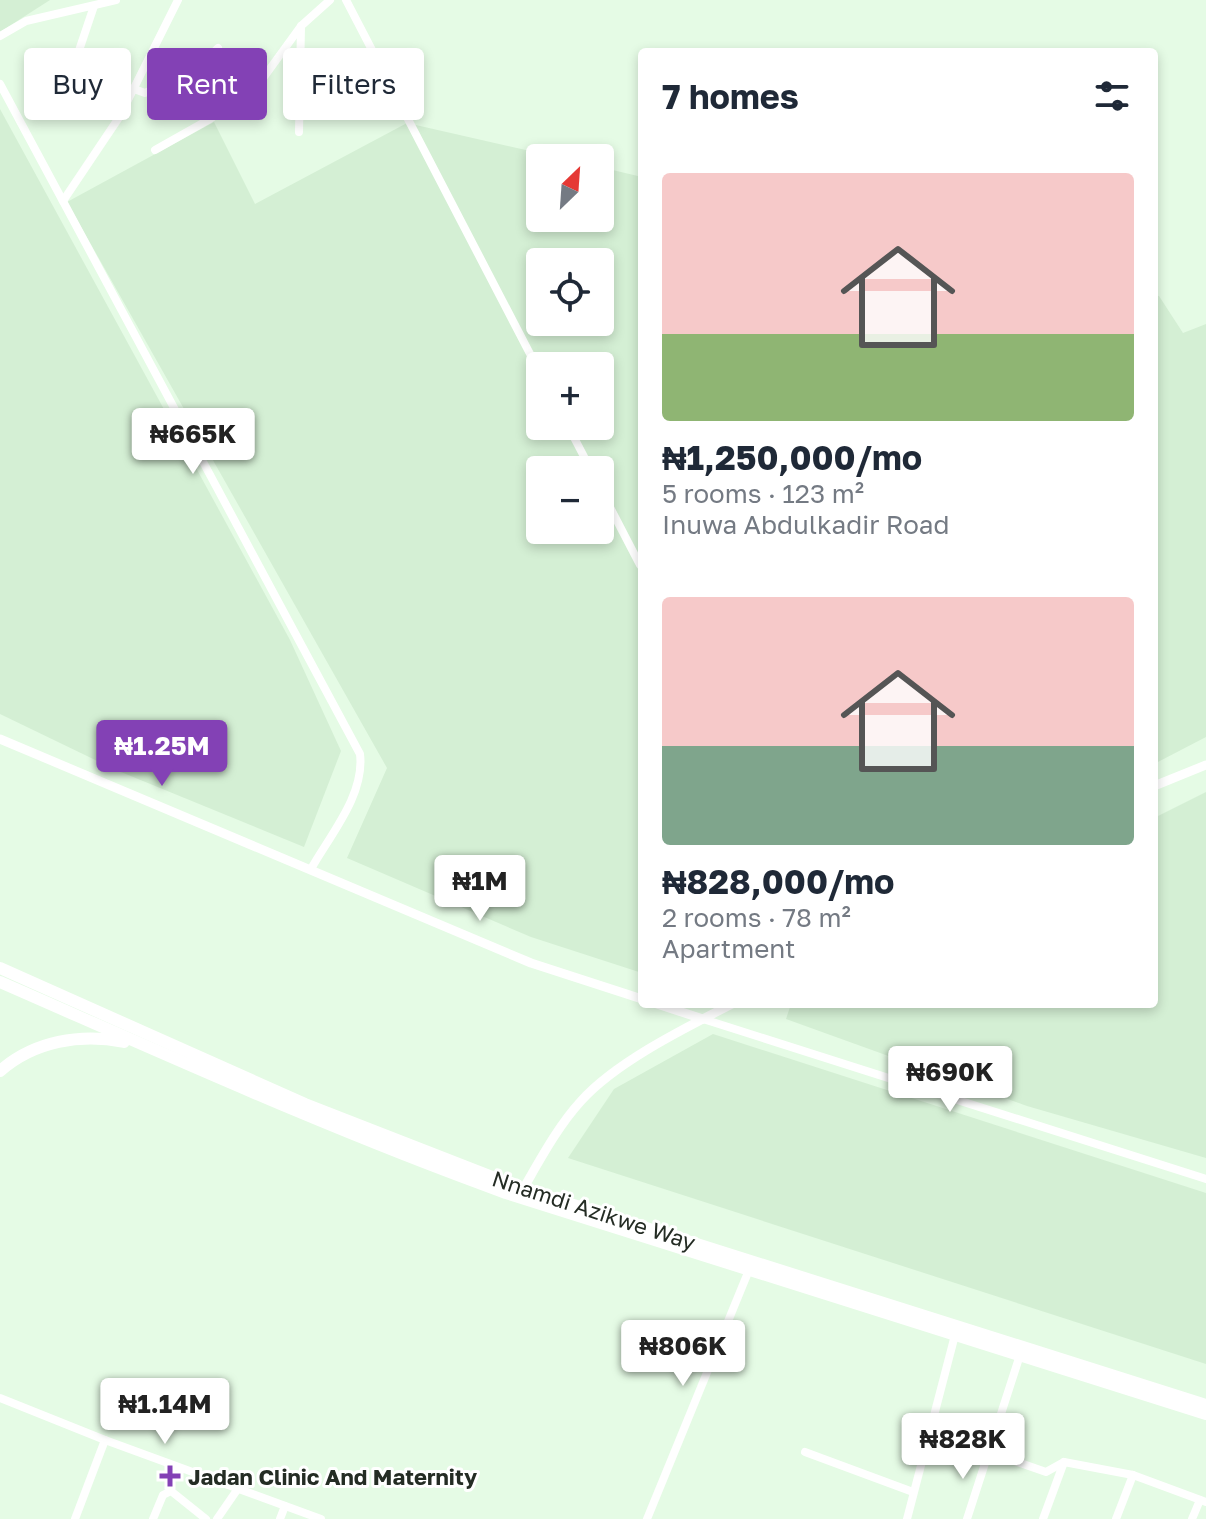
<!DOCTYPE html>
<html lang="en">
<head>
<meta charset="utf-8">
<style>
	:root { --surface:#fff; --page:#f6f6f7; --text:#1f2937; --muted:#747a83; --accent:#8341b5 }
	body { margin:0; font-family:"Golos Text",sans-serif; background:var(--page); color:var(--text); height:100vh; display:flex; flex-direction:column; font-size:30px; white-space:nowrap }
	* { box-sizing:border-box; margin:0 }
	p { font-size:26px; color:var(--muted) }
	.icon { flex:none; width:44px; height:44px; fill:none; stroke:currentColor; stroke-width:2; stroke-linecap:round; stroke-linejoin:round }
	.map { position:relative; flex:1; overflow:hidden }
	.side { position:absolute; left:638px; top:48px; width:520px; height:960px; display:flex; flex-direction:column; background:var(--surface); border-radius:8px; box-shadow:0 4px 12px #0003 }
	.side>* { flex:none }
	.hud { position:absolute; left:24px; top:48px; width:494px; height:72px; display:flex; gap:16px }
	.needle { width:52px; rotate:25deg }
	.fabs { position:absolute; left:526px; top:144px; display:grid; gap:16px }
	.fabs a { display:grid; place-items:center; width:88px; height:88px; border-radius:8px; background:var(--surface); box-shadow:0 4px 12px #0003; font-size:40px }
	.price { position:absolute; translate:-50% -68px; padding:0 18px; border-radius:8px; background:#fff; color:#222; font-size:26px; line-height:52px; filter:drop-shadow(0 2px 4px #0008) }
	.price::after { content:''; position:absolute; left:50%; top:48px; width:24px; height:18px; margin-left:-12px; background:inherit; clip-path:polygon(0 0,100% 0,50% 100%) }
	.price.active { background:var(--accent); color:#fff }
	ul { padding:0; list-style:none }
	li { display:grid; align-content:center; gap:16px; height:424px; padding:0 24px }
	li span { display:grid; place-items:center; height:248px; border-radius:8px; color:#555 }
	li>.icon { margin-inline-start:auto }
	span .icon { width:144px; height:144px; fill:#fffc; stroke-width:1 }
	li b { font-size:34px }
	h2 { display:flex; justify-content:space-between; align-items:center; height:96px; padding:0 24px; font-size:34px }
	.chip { padding:0 28px; border-radius:8px; background:var(--surface); box-shadow:0 4px 12px #0003; font-size:28px; line-height:72px }
	.chip.active { background:var(--accent); color:#fff }
	.map>svg:first-child { display:block }
</style>
</head>
<body>
<div class="map">
<svg width="1206" height="1519" viewBox="0 0 1206 1519">
	<rect width="100%" height="100%" fill="#e5fbe5"/>
	<g fill="#d4efd4" fill-rule="evenodd">
		<path d="M 0,0 L 50,0 L 0,32 Z"/>
		<path d="M 0,109 L 290,640 L 341,751 L 304,847 L 116,770 L 0,714 Z"/>
		<path d="M 214,122 L 255,204 L 407,123 L 561,158 L 540,158 L 540,218 L 600,218 L 600,167 L 642,177 L 642,973 L 531,937 L 347,858 L 387,768 L 67,202 ZM 540,262 L 600,262 L 600,322 L 540,322 ZM 540,366 L 600,366 L 600,426 L 540,426 ZM 540,470 L 600,470 L 600,530 L 540,530 Z"/>
		<path d="M 1154,295 L 1159,296 L 1183,333 L 1206,324 L 1206,737 L 1154,764 Z"/>
		<path d="M 1206,792 L 1206,1158 L 1027,1106 L 786,1019 L 791,1004 L 1154,1004 L 1154,818 Z"/>
		<path d="M 713,1034 L 1206,1193 L 1206,1364 L 568,1158 L 614,1089 Z"/>
	</g>
	<g fill="none" stroke-linecap="round" stroke-linejoin="round">
		<g stroke="#fff" stroke-width="8">
			<path d="M 346,0 L 540,373"/>
			<path d="M 0,36 L 26,21 L 116,0"/>
			<path d="M 0,84 L 360,754 C 365,795 330,835 311,869"/>
			<path d="M 67,86 L 94,6"/>
			<path d="M 134,89 L 145,93 C 172,80 198,70 218,48"/>
			<path d="M 299,132 L 301,26"/>
			<path d="M 155,150 L 210,119 L 256,88 L 301,26 L 330,0"/>
			<path d="M 63,201 L 120,116 L 178,0"/>
			<path d="M 568,426 L 591,470"/>
			<path d="M 600,488 L 640,565"/>
			<path d="M 703,1019 L 1206,1179"/>
			<path d="M 0,1398 L 105,1440 L 321,1519"/>
			<path d="M 805,1452 L 913,1492"/>
			<path d="M 989,1452 L 1046,1472 L 1064,1462 L 1133,1475 L 1206,1502"/>
			<path d="M 75,1519 L 105,1440"/>
			<path d="M 153,1519 L 163,1495 L 171,1491 L 206,1519"/>
			<path d="M 217,1519 L 237,1490"/>
			<path d="M 280,1519 L 285,1506"/>
			<path d="M 647,1519 L 749,1270"/>
			<path d="M 907,1519 L 955,1335"/>
			<path d="M 967,1519 L 1020,1355"/>
			<path d="M 1043,1519 L 1064,1462"/>
			<path d="M 1116,1519 L 1133,1475"/>
			<path d="M 1192,1519 L 1200,1500"/>
		</g>
		<g stroke="#fff" stroke-width="9">
			<path d="M 0,739 L 531,963 L 642,999"/>
			<path d="M 1154,786 L 1206,765"/>
			<path d="M 657,1004 L 703,1019"/>
			<path d="M 523,1189 C 540,1160 558,1126 581,1101 C 616,1062 685,1028 732,1004"/>
		</g>
		<g stroke="#fff" stroke-width="12">
			<path d="M 0,968 L 305,1104 L 523,1189 L 1206,1405"/>
			<path d="M 0,982 C 167,1055 334,1131 506,1193 L 1206,1414"/>
			<path d="M 0,1071 C 34,1041 81,1033 124,1042"/>
		</g>
	</g>
	<path fill="#8341b5" stroke="#fff" stroke-width="3" d="M166 1464h8v8h8v8h-8v8h-8v-8h-8v-8h8z"/>
	<g text-anchor="middle" dominant-baseline="central" stroke-width="6" stroke-linejoin="round" paint-order="stroke">
		<g font-size="22" fill="#242c24" stroke="#fff">
			<text transform="translate(594 1210) rotate(18)">Nnamdi Azikwe Way</text>
		</g>
		<g font-size="22" font-weight="bold" fill="#242c24" stroke="#fff" text-anchor="start">
			<text x="188" y="1476">Jadan Clinic And Maternity</text>
		</g>
	</g>
</svg>
<div class="fabs">
<a><svg class="needle" viewBox="-14 -14 28 28"><path d="M0-13l5 13h-10z" fill="#e53935"/><path d="M0 13l5-13h-10z" fill="#747a83"/></svg></a>
<a><svg class="icon" aria-label="locate" viewBox="0 0 24 24"><circle cx="12" cy="12" r="6"/><path d="M12 2v4M12 18v4M2 12h4M18 12h4"/></svg></a>
<a>+</a>
<a>−</a>
</div>
<b class="price" style="left:193px;top:476px">₦665K</b>
<b class="price active" style="left:162px;top:788px">₦1.25M</b>
<b class="price" style="left:480px;top:923px">₦1M</b>
<b class="price" style="left:950px;top:1114px">₦690K</b>
<b class="price" style="left:683px;top:1388px">₦806K</b>
<b class="price" style="left:165px;top:1446px">₦1.14M</b>
<b class="price" style="left:963px;top:1481px">₦828K</b>
<div class="hud">
<a class="chip">Buy</a>
<a class="chip active">Rent</a>
<a class="chip">Filters</a>
</div>
<section class="side">
<h2>7 homes<svg class="icon" aria-label="filters" viewBox="0 0 24 24"><path d="M4 7h16M4 17h16"/><circle cx="9" cy="7" r="2"/><circle cx="15" cy="17" r="2"/></svg></h2>
<ul>
<li><span style="background:linear-gradient(#f6c9c9 65%,#8fb573 0)"><svg class="icon" aria-label="home" viewBox="0 0 24 24"><path d="M3 11l9-7 9 7M6 9v11h12V9"/></svg></span><div><b>₦1,250,000/mo</b><p>5 rooms · 123 m²</p><p>Inuwa Abdulkadir Road</p></div></li>
<li><span style="background:linear-gradient(#f6c9c9 60%,#7fa58c 0)"><svg class="icon" aria-label="home" viewBox="0 0 24 24"><path d="M3 11l9-7 9 7M6 9v11h12V9"/></svg></span><div><b>₦828,000/mo</b><p>2 rooms · 78 m²</p><p>Apartment</p></div></li>
</ul>
</section>
</div>
</body>
</html>
